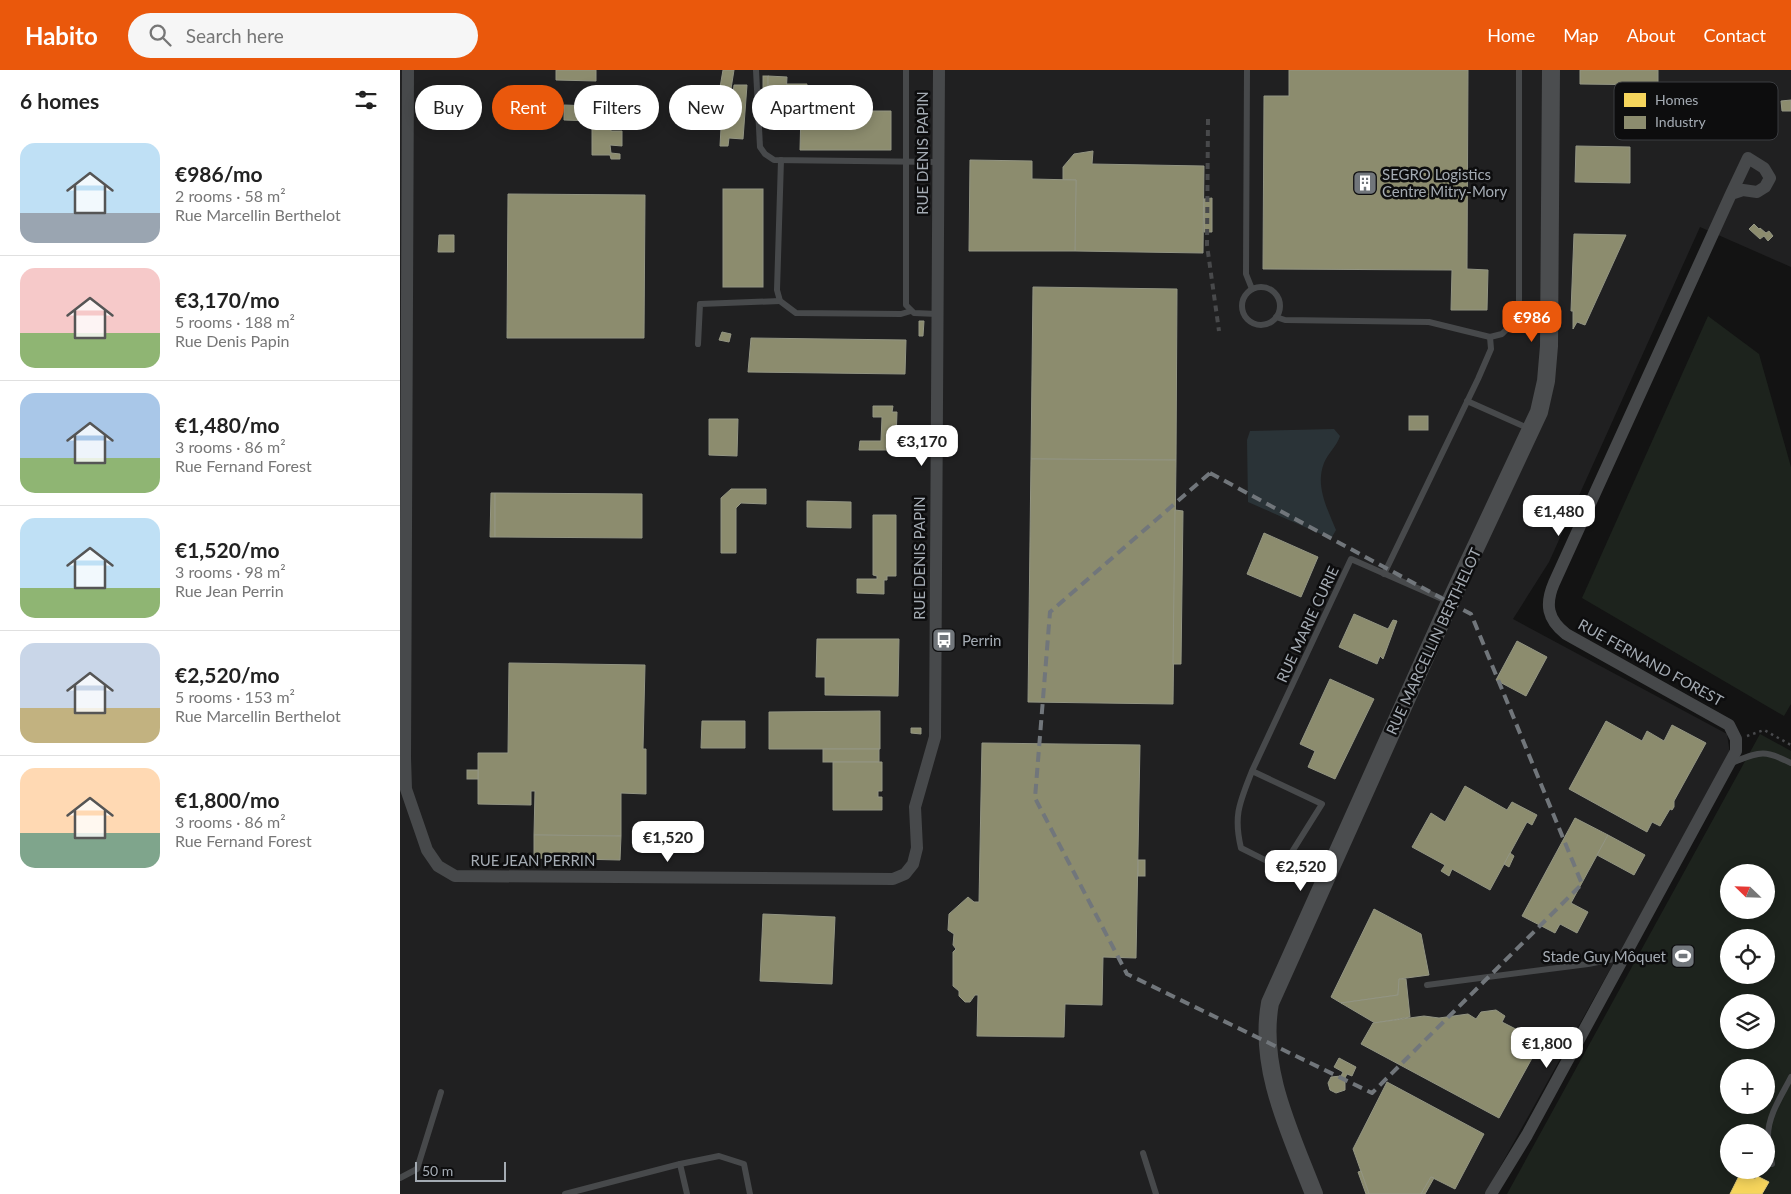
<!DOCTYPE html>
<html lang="en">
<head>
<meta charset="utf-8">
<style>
	:root { --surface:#fff; --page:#f6f6f6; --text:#222; --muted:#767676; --line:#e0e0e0; --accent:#ea580c }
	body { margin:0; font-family:Lato,sans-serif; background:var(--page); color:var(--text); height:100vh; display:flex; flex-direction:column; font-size:19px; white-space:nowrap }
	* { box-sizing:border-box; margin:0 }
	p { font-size:16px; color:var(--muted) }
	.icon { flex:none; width:28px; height:28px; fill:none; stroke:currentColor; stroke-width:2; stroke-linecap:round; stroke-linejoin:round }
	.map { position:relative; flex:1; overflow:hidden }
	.panel { display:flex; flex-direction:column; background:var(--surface); width:400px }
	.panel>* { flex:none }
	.guide { position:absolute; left:15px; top:15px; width:475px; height:45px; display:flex; gap:10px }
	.needle { width:32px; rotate:293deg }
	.fabs { position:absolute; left:1320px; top:794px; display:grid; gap:10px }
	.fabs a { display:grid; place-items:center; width:55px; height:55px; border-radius:50%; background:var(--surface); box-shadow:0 2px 12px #0003; font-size:25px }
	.scale { position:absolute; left:15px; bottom:12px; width:91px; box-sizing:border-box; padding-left:5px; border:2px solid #a4abb3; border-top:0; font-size:14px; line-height:18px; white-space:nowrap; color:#a4abb3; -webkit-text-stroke:4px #0d0d0e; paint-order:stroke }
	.price { position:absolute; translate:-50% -42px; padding:0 11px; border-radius:10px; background:#fff; color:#222; font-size:16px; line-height:32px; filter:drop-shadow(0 1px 2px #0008) }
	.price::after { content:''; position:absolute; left:50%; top:30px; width:15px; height:11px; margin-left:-8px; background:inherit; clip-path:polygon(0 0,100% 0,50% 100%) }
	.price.on { background:var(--accent); color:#fff }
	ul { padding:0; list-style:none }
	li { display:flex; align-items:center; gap:15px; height:125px; padding:0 20px }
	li+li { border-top:1px solid var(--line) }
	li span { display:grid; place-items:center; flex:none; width:140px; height:100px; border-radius:15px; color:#555 }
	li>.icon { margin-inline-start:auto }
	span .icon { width:60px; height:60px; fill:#fffc; stroke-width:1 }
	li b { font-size:21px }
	h2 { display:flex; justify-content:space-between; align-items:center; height:60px; padding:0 20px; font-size:21px }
	.pill { padding:0 18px; border-radius:22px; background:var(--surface); box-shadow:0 2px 12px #0003; font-size:18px; line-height:45px }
	.pill.on { background:var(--accent); color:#fff }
	header { display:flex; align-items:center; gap:30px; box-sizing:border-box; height:70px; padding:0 25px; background:var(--accent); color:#fff }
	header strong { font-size:24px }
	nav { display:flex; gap:28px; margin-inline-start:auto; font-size:18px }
	.search { width:350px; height:45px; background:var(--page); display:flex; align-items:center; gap:12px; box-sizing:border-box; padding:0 18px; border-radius:28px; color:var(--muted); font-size:19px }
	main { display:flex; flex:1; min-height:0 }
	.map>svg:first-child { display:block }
</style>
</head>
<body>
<header>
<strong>Habito</strong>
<div class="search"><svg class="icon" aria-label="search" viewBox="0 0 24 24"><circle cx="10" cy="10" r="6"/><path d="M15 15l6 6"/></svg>Search here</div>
<nav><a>Home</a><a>Map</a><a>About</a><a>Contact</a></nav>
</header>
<main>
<section class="panel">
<h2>6 homes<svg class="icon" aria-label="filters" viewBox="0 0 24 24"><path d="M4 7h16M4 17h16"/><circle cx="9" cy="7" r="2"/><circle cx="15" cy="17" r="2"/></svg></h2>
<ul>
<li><span style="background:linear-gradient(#bfe0f5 70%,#9aa5b1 0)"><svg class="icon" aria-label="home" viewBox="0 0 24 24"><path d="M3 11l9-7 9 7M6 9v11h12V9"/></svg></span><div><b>€986/mo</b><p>2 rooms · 58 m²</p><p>Rue Marcellin Berthelot</p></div></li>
<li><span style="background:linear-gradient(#f6c9c9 65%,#8fb573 0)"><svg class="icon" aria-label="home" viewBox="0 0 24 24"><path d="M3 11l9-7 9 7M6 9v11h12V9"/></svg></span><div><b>€3,170/mo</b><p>5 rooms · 188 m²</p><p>Rue Denis Papin</p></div></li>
<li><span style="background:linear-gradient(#a9c7e8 65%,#8fb573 0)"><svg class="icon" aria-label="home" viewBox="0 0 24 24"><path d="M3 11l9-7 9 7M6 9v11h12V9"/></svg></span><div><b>€1,480/mo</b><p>3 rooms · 86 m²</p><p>Rue Fernand Forest</p></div></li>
<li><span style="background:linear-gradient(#bfe0f5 70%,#8fb573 0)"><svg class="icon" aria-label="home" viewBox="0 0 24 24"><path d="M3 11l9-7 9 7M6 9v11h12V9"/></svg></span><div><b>€1,520/mo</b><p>3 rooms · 98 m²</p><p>Rue Jean Perrin</p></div></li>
<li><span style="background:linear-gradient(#c9d6e8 65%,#c2b280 0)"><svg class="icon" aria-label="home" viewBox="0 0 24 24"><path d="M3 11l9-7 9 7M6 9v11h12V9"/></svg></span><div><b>€2,520/mo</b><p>5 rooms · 153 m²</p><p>Rue Marcellin Berthelot</p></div></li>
<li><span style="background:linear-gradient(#ffd9b3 65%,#7fa58c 0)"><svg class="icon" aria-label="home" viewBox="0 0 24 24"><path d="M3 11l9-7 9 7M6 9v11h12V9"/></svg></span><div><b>€1,800/mo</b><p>3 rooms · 86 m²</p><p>Rue Fernand Forest</p></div></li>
</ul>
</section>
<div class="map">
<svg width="1391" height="1124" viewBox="0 0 1391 1124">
	<rect width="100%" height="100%" fill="#131313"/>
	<path fill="#202021" d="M 0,0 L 1391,0 L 1391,197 L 1300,157 L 1149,492 L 1113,549 L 1327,664 L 1330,684 L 1085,1124 L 0,1124 Z"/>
	<g fill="#1d231d" fill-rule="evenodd">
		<path d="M 1308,246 L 1359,284 L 1391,397 L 1391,634 L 1384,646 L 1182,528 Z"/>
		<path d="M 1360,664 L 1391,681 L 1391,1124 L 1107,1124 ZM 1329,802 L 1366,802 L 1366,840 L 1329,840 ZM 1329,868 L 1366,868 L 1366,905 L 1329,905 ZM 1329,932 L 1366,932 L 1366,970 L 1329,970 ZM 1329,998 L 1366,998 L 1366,1035 L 1329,1035 ZM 1329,1062 L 1366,1062 L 1366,1100 L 1329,1100 Z"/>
	</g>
	<path fill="#2a3337" d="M 934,359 L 940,366 C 937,376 928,383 924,393 C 915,416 927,438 936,460 L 932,467 L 930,468 L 848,432 L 847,370 L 850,361 Z"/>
	<path fill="#f6d55c" stroke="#ddc876" d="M 1341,1102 L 1355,1109 L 1357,1106 L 1369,1112 L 1362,1124 L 1330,1124 Z"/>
	<g fill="#8c8c6e" stroke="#939583">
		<path d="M 156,0 L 196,0 L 196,11 L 156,10 Z"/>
		<path d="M 323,0 L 334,0 L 330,25 L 319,23 Z"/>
		<path d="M 889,0 L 1068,0 L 1067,199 L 1088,200 L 1087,240 L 1051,240 L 1052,200 L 863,199 L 864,26 L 889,26 Z"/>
		<path d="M 1180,0 L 1258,0 L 1258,15 L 1180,14 Z"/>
		<rect x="363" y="6" width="5" height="15"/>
		<path d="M 368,6 L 387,7 L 386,26 L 368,26 Z"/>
		<path d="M 387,14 L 407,14 L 406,22 L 386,22 Z"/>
		<path d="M 334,15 L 347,15 L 343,69 L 329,68 L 328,76 L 320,76 L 321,58 L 329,58 Z"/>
		<path d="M 1391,30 L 1391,41 L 1382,41 L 1381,31 Z"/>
		<path d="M 164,35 L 192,36 L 192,51 L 164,50 Z"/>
		<path d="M 192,37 L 244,38 L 242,53 L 211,53 L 211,61 L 222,61 L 222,76 L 210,75 L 211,83 L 220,84 L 220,89 L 211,89 L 210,85 L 192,85 Z"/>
		<path d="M 401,41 L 491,41 L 491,80 L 400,80 Z"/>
		<path d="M 1176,76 L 1230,77 L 1230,113 L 1175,112 Z"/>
		<path d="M 693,81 L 692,94 L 804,96 L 803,183 L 675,181 L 676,110 L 663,110 L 663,97 L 674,84 Z"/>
		<path d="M 570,90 L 632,91 L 632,109 L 676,110 L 675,181 L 569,181 Z"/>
		<rect x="323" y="119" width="40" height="98"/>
		<path d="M 108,124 L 245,125 L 244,268 L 107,268 Z"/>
		<path d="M 812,128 L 812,162 L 804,162 L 804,129 Z"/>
		<path d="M 1354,154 L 1359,159 L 1360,158 L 1366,163 L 1369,161 L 1373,166 L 1368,171 L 1364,166 L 1360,169 L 1349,159 Z"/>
		<path d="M 1174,164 L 1226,165 L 1185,255 L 1177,252 L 1173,259 L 1173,241 L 1171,241 Z"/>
		<path d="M 39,165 L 54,165 L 54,182 L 38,182 Z"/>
		<path d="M 633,217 L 777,219 L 776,390 L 631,389 Z"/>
		<path d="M 519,251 L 524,251 L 523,266 L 519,266 Z"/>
		<path d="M 322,262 L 331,264 L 329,272 L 319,270 Z"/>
		<path d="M 351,268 L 506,270 L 505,304 L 348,302 Z"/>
		<path d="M 473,336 L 493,336 L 492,342 L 497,342 L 496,370 L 492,370 L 492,380 L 459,380 L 460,371 L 481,371 L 482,347 L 473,347 Z"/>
		<rect x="1009" y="346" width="19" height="14"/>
		<path d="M 309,349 L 338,349 L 337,386 L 309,385 Z"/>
		<path d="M 631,389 L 776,390 L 773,634 L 628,632 Z"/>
		<path d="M 331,419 L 366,419 L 366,434 L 341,433 L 336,438 L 336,483 L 321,483 L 321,428 Z"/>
		<path d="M 91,423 L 95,423 L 95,467 L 90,467 Z"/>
		<path d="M 95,423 L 242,424 L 242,468 L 95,467 Z"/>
		<path d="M 407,431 L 451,432 L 451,458 L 407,457 Z"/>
		<path d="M 775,440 L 783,441 L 781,594 L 773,594 Z"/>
		<path d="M 473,445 L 496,445 L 496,506 L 487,506 L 487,510 L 484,510 L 484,524 L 457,523 L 457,509 L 477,509 L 477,506 L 473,505 Z"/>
		<path d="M 864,463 L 918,487 L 901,527 L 847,504 Z"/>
		<path d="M 954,544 L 988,559 L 993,550 L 997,551 L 983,589 L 980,586 L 977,594 L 939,577 Z"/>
		<path d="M 417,569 L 499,569 L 498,626 L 425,625 L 425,607 L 416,607 Z"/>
		<path d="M 1117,571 L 1147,587 L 1126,626 L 1096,610 Z"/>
		<path d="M 109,593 L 245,595 L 243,679 L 246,679 L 246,724 L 221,723 L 221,766 L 134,765 L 135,721 L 131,721 L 131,735 L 78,734 L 78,683 L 108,683 Z"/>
		<path d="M 930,609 L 974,629 L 935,709 L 908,697 L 915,681 L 900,674 Z"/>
		<path d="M 480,641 L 480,679 L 369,679 L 369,642 Z"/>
		<path d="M 302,651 L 345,651 L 345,678 L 301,678 Z"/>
		<path d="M 1206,651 L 1242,671 L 1247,661 L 1264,671 L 1272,655 L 1306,673 L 1274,731 L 1274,737 L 1272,740 L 1270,739 L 1260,756 L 1252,752 L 1247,762 L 1169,719 Z"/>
		<path d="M 511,658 L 521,658 L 521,664 L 511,663 Z"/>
		<path d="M 582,673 L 740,675 L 736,888 L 703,887 L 702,935 L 665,934 L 664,967 L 577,966 L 578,925 L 575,925 L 570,932 L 565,932 L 559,926 L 559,921 L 553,916 L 553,882 L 556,879 L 553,875 L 554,864 L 548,860 L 549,844 L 568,827 L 574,832 L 579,832 Z"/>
		<rect x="423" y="679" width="56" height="13"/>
		<path d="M 433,692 L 482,692 L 482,721 L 478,721 L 478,727 L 482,727 L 482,740 L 433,740 Z"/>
		<rect x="67" y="700" width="11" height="9"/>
		<path d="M 1065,716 L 1107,740 L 1112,732 L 1137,745 L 1132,755 L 1127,752 L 1090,820 L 1052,799 L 1049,806 L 1041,801 L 1045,795 L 1012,777 L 1031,743 L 1045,752 Z"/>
		<path d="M 1175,748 L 1208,765 L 1171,833 L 1188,842 L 1177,863 L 1160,854 L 1155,863 L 1122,846 Z"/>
		<path d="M 134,765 L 221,766 L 220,790 L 134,788 Z"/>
		<path d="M 1208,765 L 1245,785 L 1234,805 L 1197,785 Z"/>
		<path d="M 1110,783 L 1114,786 L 1109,797 L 1104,794 Z"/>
		<rect x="738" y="790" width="7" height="16"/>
		<path d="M 974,839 L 1021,864 L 1029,905 L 999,909 L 998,925 L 941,933 L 931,927 Z"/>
		<path d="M 363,844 L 435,847 L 432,914 L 360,911 Z"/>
		<path d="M 999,909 L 1006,909 L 1010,947 L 975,953 L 941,933 L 998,925 Z"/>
		<path d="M 1096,940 L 1105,946 L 1102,952 L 1141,972 L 1099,1048 L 961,974 L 973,953 L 1024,946 L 1039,948 L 1068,944 L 1076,949 L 1081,942 Z"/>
		<path d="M 939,988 L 956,997 L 952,1006 L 947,1004 L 945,1008 L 945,1020 L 936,1023 L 930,1020 L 928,1013 L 931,1007 L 941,1006 L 943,1002 L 934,997 Z"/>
		<path d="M 987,1012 L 1084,1064 L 1055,1119 L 1031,1107 L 1021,1124 L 969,1124 L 953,1079 Z"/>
		<path d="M 961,1101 L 969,1124 L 966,1124 L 958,1102 Z"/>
		<path d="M 1031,1107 L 1034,1108 L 1025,1124 L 1021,1124 Z"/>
	</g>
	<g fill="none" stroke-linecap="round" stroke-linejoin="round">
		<path stroke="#494a4d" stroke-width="2.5" stroke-dasharray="2.5 4" stroke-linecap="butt" d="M 1347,666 L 1364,660 L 1391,675"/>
		<g stroke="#47494b" stroke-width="6">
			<path d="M 356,0 L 360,77 L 365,84 L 374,90 L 538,92"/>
			<path d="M 506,0 L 506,235 L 514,243 L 537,244"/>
			<path d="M 847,0 L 846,204 L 852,219"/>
			<path d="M 381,90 L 377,220 L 380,231 L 396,243 L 501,244 L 511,241"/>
			<circle cx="861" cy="236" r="19"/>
			<path d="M 876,247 L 885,250 L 1029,252 L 1090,267 L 1102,264 L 1108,258 L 1119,235 L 1119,0"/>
			<path d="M 298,274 L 300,234 L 380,231"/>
			<path d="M 1067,331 L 1130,359"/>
			<path d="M 984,504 L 1078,309 L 1091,279 L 1090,267"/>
			<path d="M 1331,693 C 1360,682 1363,679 1391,693"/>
			<path d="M 852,701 L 922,734 L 890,785 L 877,796 L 841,778 C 833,745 840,732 852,701 L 951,489 L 1049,532"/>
			<path d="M 1027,915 L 1188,894 L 1224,887"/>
			<path d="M 743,1083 L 756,1124"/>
			<path d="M 1372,1094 C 1370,1085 1368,1075 1368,1066 C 1368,1045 1382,1025 1391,1007"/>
			<path d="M 0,1108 L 17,1099 L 41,1022"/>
			<path d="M 165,1124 L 280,1094"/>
			<path d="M 287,1124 L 280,1094 L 319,1086 L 344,1094 L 350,1124"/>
		</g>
		<g stroke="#47494b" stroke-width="12">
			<path d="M 8,0 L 5,688 L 6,719 L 27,780 L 38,796 L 55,806 L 493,809 L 505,804 L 513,794 L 517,778 L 515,737 L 535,667 L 539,0"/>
			<path d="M 1091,1124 L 1127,1065 L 1336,681 L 1336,669 L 1329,655 L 1166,564 C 1147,549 1145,534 1154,513 L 1331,124 L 1348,88 L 1364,98 L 1370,108 L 1365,117 L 1357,122 L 1343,120 L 1331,124"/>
		</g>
		<path stroke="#4b4d4f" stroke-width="18" d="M 914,1124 C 891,1064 858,999 870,933 L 1050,532 L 1139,342 L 1146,311 L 1149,276 L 1151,0"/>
		<path stroke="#48494b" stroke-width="4" stroke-dasharray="6 5" stroke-linecap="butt" d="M 808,49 L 807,175 L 819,261"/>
	</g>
	<path fill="none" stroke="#71767b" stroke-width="4" stroke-dasharray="10 6" stroke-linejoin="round" d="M 810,403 L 1071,544 L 1182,814 L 972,1023 L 727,904 L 635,728 L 650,542 Z"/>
	<defs>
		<g id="building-square" transform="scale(1.25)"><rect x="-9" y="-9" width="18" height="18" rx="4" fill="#71767b" stroke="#0d0d0e"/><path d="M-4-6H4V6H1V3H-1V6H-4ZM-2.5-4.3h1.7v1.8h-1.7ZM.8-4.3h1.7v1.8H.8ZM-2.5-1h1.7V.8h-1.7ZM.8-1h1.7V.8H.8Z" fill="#fff"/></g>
		<g id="bus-square" transform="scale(1.25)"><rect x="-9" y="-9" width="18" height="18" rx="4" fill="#71767b" stroke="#0d0d0e"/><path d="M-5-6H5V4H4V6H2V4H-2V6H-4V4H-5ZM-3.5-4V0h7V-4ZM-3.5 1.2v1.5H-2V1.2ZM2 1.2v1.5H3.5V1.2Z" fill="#fff"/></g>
		<g id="stadium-square" transform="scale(1.25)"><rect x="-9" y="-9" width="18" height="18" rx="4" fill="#71767b" stroke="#0d0d0e"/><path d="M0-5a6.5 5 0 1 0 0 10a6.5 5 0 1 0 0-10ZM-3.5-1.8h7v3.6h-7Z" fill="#fff"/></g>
	</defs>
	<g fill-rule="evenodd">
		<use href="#building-square" x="965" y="113"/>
		<use href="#bus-square" x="544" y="570"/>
		<use href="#stadium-square" x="1283" y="886"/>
	</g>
	<g text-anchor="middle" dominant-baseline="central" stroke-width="5" stroke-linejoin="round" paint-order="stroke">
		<g font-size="15" fill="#a4abb3" stroke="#0d0d0e">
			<text transform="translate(522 83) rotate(-90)">RUE DENIS PAPIN</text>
			<text transform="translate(519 488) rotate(-90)">RUE DENIS PAPIN</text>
			<text transform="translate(907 554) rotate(-65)">RUE MARIE CURIE</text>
			<text transform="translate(1033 571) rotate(-65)">RUE MARCELLIN BERTHELOT</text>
			<text transform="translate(1251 592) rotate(29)">RUE FERNAND FOREST</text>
			<text x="133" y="790">RUE JEAN PERRIN</text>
		</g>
		<g font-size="15" fill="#a4abb3" stroke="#0d0d0e" text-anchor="start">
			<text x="982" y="104">SEGRO Logistics<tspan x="982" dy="17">Centre Mitry-Mory</tspan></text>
			<text x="562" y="570">Perrin</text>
			<text x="1266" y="886" text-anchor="end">Stade Guy Môquet</text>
		</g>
	</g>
	<rect x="1214" y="12" width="164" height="58" rx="8" fill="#0d0d0e" stroke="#3a3c40" stroke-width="1"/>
	<rect x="1224" y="23" width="22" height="14" fill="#f6d55c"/>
	<rect x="1224" y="46" width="22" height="13" fill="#8c8c6e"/>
	<g font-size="14" fill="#a4abb3">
		<text x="1255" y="35">Homes</text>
		<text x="1255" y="57">Industry</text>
	</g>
</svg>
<div class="fabs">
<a><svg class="needle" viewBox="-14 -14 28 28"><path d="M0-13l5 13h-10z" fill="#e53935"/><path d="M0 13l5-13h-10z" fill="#767676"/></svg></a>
<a><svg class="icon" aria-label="locate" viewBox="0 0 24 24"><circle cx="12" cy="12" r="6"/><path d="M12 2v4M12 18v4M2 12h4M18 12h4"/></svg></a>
<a><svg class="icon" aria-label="layers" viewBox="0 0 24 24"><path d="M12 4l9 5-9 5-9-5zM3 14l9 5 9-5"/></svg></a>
<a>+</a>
<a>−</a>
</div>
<div class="scale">50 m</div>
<b class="price on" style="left:1132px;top:273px">€986</b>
<b class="price" style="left:522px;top:397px">€3,170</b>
<b class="price" style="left:1159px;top:467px">€1,480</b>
<b class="price" style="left:268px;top:793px">€1,520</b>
<b class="price" style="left:901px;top:822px">€2,520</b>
<b class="price" style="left:1147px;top:999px">€1,800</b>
<div class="guide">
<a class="pill">Buy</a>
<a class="pill on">Rent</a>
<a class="pill">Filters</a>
<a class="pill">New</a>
<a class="pill">Apartment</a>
</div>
</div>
</main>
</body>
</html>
